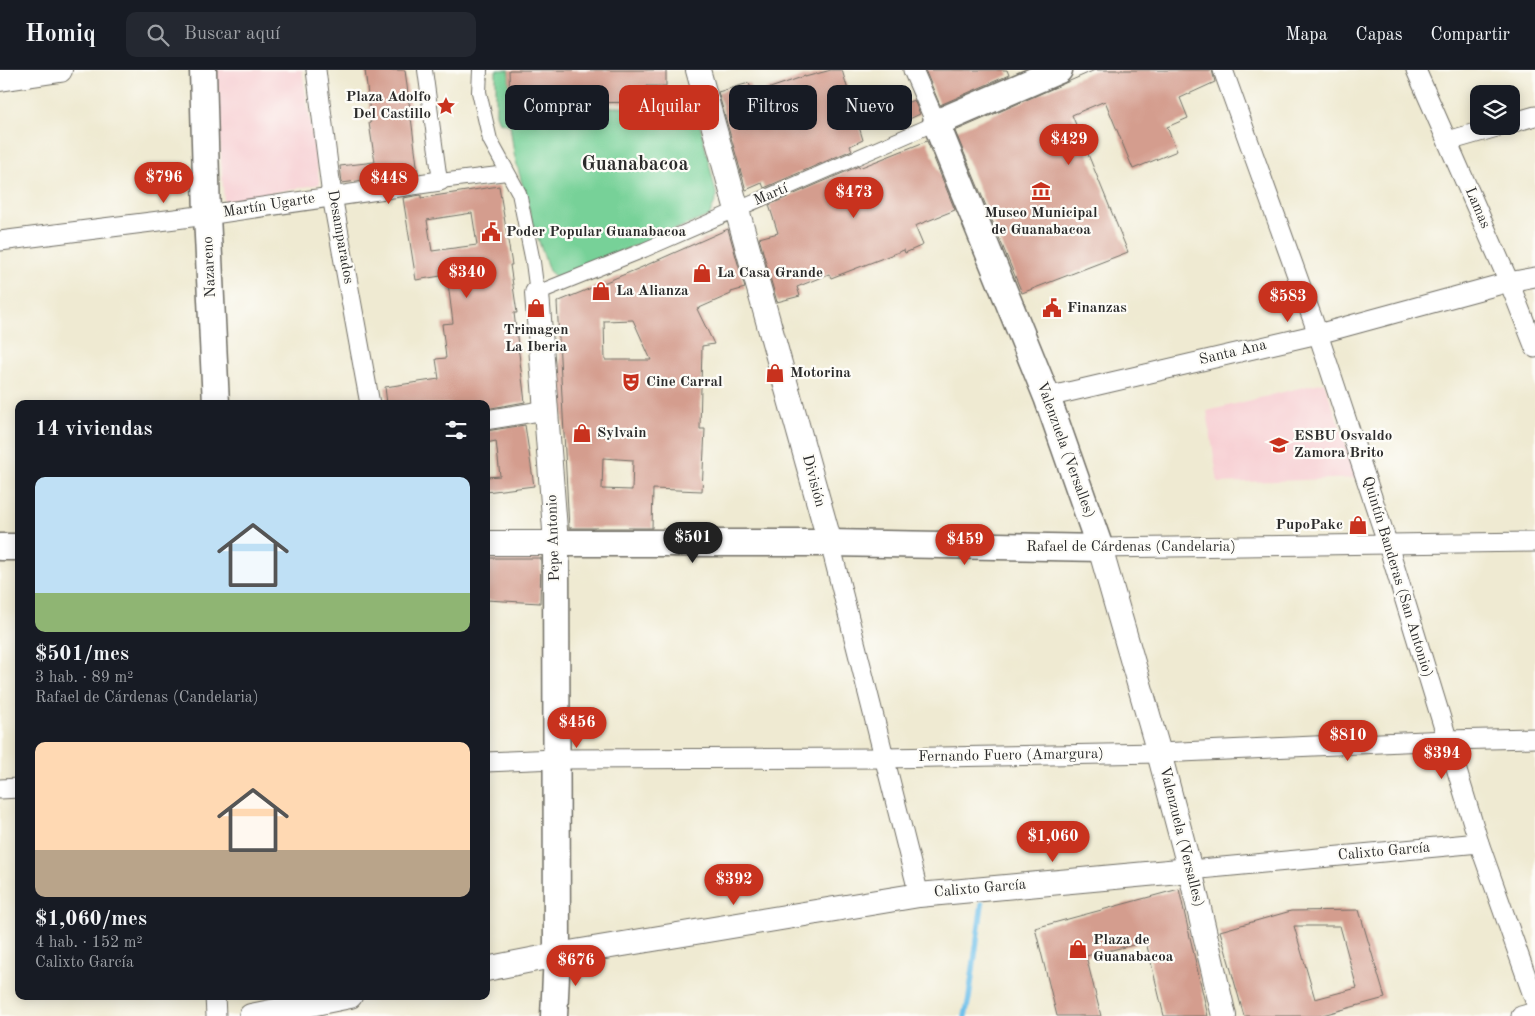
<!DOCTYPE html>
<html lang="es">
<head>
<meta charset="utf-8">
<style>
	:root { --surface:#171b24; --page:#242831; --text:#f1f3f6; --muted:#9ea1a6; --line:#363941; --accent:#c8321e }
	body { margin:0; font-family:"Old Standard TT",serif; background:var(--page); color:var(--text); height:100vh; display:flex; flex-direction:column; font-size:19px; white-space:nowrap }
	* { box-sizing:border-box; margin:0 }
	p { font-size:16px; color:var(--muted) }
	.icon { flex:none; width:28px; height:28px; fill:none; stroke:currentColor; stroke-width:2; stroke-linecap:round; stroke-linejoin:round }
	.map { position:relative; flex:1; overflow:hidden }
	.sheet { position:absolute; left:15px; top:330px; width:475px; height:600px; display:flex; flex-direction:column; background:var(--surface); border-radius:10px; box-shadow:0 2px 12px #0003 }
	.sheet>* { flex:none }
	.guide { position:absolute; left:505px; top:15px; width:475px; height:45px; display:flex; gap:10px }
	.fabs { position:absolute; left:1470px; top:15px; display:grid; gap:10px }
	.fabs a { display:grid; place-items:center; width:50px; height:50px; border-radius:10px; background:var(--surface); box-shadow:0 2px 12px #0003; font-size:25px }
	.price { position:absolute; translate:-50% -42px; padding:0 11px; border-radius:18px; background:var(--accent); color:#fff; font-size:16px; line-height:32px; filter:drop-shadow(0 1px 2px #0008) }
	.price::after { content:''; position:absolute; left:50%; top:30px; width:15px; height:11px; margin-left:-8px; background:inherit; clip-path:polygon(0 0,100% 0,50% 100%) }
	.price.selected { background:#222; color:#fff }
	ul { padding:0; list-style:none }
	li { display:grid; align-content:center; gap:10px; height:265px; padding:0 20px }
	li span { display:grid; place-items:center; height:155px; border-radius:10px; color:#555 }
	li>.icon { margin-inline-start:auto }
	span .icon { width:90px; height:90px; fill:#fffc; stroke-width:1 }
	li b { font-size:21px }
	h2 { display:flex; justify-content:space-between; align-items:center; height:60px; padding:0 20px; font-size:21px }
	.tag { padding:0 18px; border-radius:10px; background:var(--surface); box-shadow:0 2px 12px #0003; font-size:18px; line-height:45px }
	.tag.selected { background:var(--accent); color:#fff }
	header { display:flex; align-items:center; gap:30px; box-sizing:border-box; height:70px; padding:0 25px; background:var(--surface); border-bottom:1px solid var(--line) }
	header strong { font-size:24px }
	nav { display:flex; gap:28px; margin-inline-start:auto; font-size:18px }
	.search { width:350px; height:45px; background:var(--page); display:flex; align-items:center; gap:12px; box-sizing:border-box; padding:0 18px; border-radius:10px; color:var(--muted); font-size:19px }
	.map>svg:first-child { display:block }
</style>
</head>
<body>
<header>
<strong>Homiq</strong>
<div class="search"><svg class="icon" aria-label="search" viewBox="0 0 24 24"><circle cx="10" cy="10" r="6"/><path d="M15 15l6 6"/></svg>Buscar aquí</div>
<nav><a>Mapa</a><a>Capas</a><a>Compartir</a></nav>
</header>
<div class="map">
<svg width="1535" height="946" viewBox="0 0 1535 946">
	<rect width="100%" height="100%" fill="#fdfcf7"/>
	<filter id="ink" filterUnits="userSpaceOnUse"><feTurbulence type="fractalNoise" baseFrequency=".02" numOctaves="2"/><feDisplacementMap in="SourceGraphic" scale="10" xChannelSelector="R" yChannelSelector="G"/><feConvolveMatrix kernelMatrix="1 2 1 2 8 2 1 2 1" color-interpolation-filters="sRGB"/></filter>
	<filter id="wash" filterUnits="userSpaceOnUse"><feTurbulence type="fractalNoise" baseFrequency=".0096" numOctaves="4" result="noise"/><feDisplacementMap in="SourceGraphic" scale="20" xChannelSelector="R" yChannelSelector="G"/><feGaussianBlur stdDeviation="1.12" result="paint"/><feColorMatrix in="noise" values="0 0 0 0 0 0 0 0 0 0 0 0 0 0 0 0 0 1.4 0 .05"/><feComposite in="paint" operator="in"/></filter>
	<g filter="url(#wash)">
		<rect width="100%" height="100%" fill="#efead2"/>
		<g fill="#f7cfd3">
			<path d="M 215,0 L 302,0 L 320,114 L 224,132 Z"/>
			<path d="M 1324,312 L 1358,408 L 1218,413 L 1207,341 Z"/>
		</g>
		<path fill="#77d198" stroke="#517e62" d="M 496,0 L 509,0 L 510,41 L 695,34 L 717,127 L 709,146 L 556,207 L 549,201 L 533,154 L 514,84 L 510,55 L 499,52 L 496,44 Z"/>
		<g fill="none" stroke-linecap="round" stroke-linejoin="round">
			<path stroke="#6fc1eb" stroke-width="5.5" d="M 965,946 L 969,928 L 982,834"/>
		</g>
		<g id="blocks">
			<g fill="#d49d8e" fill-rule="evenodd">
				<path d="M 365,0 L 405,0 L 418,103 L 342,113 L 340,96 L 375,92 L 369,53 L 371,52 Z"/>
				<path d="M 509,0 L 666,0 L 666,16 L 646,16 L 646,32 L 510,34 Z"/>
				<path d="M 831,0 L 842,0 L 863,70 L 850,76 L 852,80 L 764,118 L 762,113 L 746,120 L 718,22 L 749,13 L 753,24 L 805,6 L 805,7 Z"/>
				<path d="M 925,0 L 1007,0 L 1009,5 L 940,35 Z"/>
				<path d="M 1095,0 L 1212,0 L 1215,12 L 1180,28 L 1188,48 L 1167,57 L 1177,81 L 1133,99 L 1105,31 L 1072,45 L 1128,182 L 1022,223 L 955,61 Z"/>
				<path d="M 914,30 L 920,44 L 901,53 L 895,37 Z"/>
				<path d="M 927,71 L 955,140 L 915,156 L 923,175 L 905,183 L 904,180 L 831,208 L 829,204 L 797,217 L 800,226 L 777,232 L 759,168 L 778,163 L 769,135 L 859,96 L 859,98 Z"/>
				<path d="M 499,116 L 512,195 L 510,195 L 517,243 L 514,243 L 525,332 L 486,339 L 486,334 L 387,334 L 385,317 L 439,309 L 436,289 L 446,288 L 442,254 L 453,253 L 447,205 L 416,210 L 403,128 L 421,125 L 421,128 ZM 472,143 L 477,175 L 432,181 L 427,150 Z"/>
				<path d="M 728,159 L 745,218 L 731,222 L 731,224 L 697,239 L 714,274 L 702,276 L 700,359 L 705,359 L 702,421 L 653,419 L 652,458 L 569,458 L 557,232 L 640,198 ZM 633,250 L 651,290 L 605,290 L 604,251 ZM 603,388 L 633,390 L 632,420 L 602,419 Z"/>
				<path d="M 525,355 L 534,416 L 486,422 L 486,407 L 500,406 L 496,371 L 486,373 L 486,361 Z"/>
				<path d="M 486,488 L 541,488 L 540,533 L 486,530 Z"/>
				<path d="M 1179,819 L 1208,946 L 1164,946 L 1146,872 L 1086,886 L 1101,946 L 1057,946 L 1035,858 Z"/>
				<path d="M 1359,840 L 1385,928 L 1319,946 L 1244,946 L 1220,861 L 1291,841 ZM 1294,856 L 1340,856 L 1357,918 L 1315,929 Z"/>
			</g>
		</g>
	</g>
	<g filter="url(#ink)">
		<use href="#blocks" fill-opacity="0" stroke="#706e65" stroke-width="1"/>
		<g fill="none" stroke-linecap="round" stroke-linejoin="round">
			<g stroke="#706e65" stroke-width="16">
				<g id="pedestrian">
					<path d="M 425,0 L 440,111 L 507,103"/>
					<path d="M 480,0 L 479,22 L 490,70 L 519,123 L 533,192 L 537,223 L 644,180 L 936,53"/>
				</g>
			</g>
			<g stroke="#706e65" stroke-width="21">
				<g id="minor">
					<path d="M 316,0 L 332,126 L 370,334"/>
					<path d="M 913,0 L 936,53"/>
					<path d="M 1223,0 L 1318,264 L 1388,475 L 1479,773 L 1535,931"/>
					<path d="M 1416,0 L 1509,212 L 1535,278"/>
					<path d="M 1511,53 L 1535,46"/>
					<path d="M 1448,71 L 1500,56"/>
					<path d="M 0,171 L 207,145 L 440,111"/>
					<path d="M 1047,327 L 1318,264 L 1509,212 L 1535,207"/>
					<path d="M 486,350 L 546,340"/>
					<path d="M 830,473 L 919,825"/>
					<path d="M 1100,478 L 1535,472"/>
					<path d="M 486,692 L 556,689 L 885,688 L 1159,683 L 1447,670 L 1535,668"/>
					<path d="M 0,719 L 19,718"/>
					<path d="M 1190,800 L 1479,773"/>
					<path d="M 215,926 L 216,946"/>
					<path d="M 1521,946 L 1535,942"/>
				</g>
			</g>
			<g stroke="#706e65" stroke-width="26">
				<g id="tertiary">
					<path d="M 698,0 L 830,473"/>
					<path d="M 0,9 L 60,0"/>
					<path d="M 486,473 L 556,473 L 537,223"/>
					<path d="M 1100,478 L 1159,683 L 1190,800 L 1224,946"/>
					<path d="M 486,899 L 557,885 L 919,825 L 1190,800"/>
					<path d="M 251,946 L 350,926"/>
				</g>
			</g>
			<g stroke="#706e65" stroke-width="29">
				<g id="secondary">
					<path d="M 203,0 L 207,145 L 216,334"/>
					<path d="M 0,477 L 19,477"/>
					<path d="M 554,946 L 557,885 L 556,473 L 830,473 L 1100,478 L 1047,327 L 936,53 L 1059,0"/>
				</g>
			</g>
			<use href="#pedestrian" stroke="#fff" stroke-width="14"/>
			<use href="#minor" stroke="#fff" stroke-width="19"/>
			<use href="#tertiary" stroke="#fff" stroke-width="24"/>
			<use href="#secondary" stroke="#fff" stroke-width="26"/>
		</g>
	</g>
	<defs>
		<g id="sight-bare" transform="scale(1.5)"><path d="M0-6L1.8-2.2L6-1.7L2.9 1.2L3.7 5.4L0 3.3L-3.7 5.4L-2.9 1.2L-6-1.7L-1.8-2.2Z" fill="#c8321e" stroke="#fdfcf7" stroke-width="2.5" paint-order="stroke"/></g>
		<g id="museum-bare" transform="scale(1.5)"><path d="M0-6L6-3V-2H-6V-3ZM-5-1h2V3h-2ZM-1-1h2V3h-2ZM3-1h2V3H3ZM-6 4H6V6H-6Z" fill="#c8321e" stroke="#fdfcf7" stroke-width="2.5" paint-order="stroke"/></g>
		<g id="civic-bare" transform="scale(1.5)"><path d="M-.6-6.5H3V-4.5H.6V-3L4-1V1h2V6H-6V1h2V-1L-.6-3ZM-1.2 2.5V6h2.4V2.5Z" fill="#c8321e" stroke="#fdfcf7" stroke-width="2.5" paint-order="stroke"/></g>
		<g id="shop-bare" transform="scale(1.5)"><path d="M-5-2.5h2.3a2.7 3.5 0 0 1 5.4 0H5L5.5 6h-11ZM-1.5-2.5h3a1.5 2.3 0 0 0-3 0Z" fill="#c8321e" stroke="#fdfcf7" stroke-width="2.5" paint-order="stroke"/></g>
		<g id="theatre-bare" transform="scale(1.5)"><path d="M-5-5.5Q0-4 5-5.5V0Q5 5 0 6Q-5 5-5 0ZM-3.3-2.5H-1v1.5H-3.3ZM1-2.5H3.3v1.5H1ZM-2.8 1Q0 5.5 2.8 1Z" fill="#c8321e" stroke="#fdfcf7" stroke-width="2.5" paint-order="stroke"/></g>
		<g id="school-bare" transform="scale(1.5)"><path d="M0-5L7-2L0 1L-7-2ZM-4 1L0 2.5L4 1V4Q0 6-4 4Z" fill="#c8321e" stroke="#fdfcf7" stroke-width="2.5" paint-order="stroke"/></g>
	</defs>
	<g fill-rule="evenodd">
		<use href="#sight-bare" x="446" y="36"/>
		<use href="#museum-bare" x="1041" y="121"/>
		<use href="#civic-bare" x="491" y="162"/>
		<use href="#shop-bare" x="702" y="203"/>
		<use href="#shop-bare" x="601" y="221"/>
		<use href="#shop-bare" x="536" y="238"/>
		<use href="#civic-bare" x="1052" y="238"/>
		<use href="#shop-bare" x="775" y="303"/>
		<use href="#theatre-bare" x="631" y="312"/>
		<use href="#shop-bare" x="582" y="363"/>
		<use href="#school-bare" x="1279" y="375"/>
		<use href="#shop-bare" x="1358" y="455"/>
		<use href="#shop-bare" x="1078" y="879"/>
	</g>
	<g text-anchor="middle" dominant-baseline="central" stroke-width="4.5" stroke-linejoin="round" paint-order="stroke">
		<g font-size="15" font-weight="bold" fill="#2b2b2b" stroke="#fdfcf7" text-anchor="start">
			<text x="431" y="27" text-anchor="end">Plaza Adolfo<tspan x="431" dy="17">Del Castillo</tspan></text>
			<text x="1041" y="143" text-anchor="middle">Museo Municipal<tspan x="1041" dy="17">de Guanabacoa</tspan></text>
			<text x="506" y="162">Poder Popular Guanabacoa</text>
			<text x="717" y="203">La Casa Grande</text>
			<text x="616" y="221">La Alianza</text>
			<text x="1067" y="238">Finanzas</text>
			<text x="536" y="260" text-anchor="middle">Trimagen<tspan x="536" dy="17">La Iberia</tspan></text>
			<text x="790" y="303">Motorina</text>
			<text x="646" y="312">Cine Carral</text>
			<text x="597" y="363">Sylvain</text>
			<text x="1294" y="366">ESBU Osvaldo<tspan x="1294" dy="17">Zamora Brito</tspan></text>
			<text x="1343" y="455" text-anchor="end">PupoPakc</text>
			<text x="1093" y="870">Plaza de<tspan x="1093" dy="17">Guanabacoa</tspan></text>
		</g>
		<g font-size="15" fill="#2b2b2b" stroke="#fdfcf7">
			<text transform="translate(771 125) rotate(-23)">Martí</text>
			<text transform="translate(269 136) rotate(-9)">Martín Ugarte</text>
			<text transform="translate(1477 138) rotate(67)">Lamas</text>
			<text transform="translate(340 167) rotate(80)">Desamparados</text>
			<text transform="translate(210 197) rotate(-93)">Nazareno</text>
			<text transform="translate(1233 283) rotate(-13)">Santa Ana</text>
			<text transform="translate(1065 380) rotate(70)">Valenzuela (Versalles)</text>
			<text transform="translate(813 411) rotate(75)">División</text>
			<text transform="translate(554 468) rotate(-92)">Pepe Antonio</text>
			<text x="1131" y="477">Rafael de Cárdenas (Candelaria)</text>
			<text transform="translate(1397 507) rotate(73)">Quintín Banderas (San Antonio)</text>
			<text transform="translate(1011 686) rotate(-1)">Fernando Fuero (Amargura)</text>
			<text transform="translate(1181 767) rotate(76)">Valenzuela (Versalles)</text>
			<text transform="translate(1384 782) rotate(-5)">Calixto García</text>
			<text transform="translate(980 819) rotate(-5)">Calixto García</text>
		</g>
		<g font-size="20" font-weight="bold" fill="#2b2b2b" stroke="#fdfcf7">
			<text x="635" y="95">Guanabacoa</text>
		</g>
	</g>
</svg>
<div class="fabs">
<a><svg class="icon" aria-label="layers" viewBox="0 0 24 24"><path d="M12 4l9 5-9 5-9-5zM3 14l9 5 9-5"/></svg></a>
</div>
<b class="price" style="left:1069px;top:96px">$429</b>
<b class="price" style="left:164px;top:134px">$796</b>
<b class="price" style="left:389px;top:135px">$448</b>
<b class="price" style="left:854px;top:149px">$473</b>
<b class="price" style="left:467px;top:229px">$340</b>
<b class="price" style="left:1288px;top:253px">$583</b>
<b class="price selected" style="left:693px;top:494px">$501</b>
<b class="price" style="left:965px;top:496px">$459</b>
<b class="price" style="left:577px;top:679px">$456</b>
<b class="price" style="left:1348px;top:692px">$810</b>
<b class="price" style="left:1442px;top:710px">$394</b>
<b class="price" style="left:1053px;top:793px">$1,060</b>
<b class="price" style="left:734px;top:836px">$392</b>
<b class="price" style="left:576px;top:917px">$676</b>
<div class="guide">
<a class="tag">Comprar</a>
<a class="tag selected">Alquilar</a>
<a class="tag">Filtros</a>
<a class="tag">Nuevo</a>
</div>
<section class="sheet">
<h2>14 viviendas<svg class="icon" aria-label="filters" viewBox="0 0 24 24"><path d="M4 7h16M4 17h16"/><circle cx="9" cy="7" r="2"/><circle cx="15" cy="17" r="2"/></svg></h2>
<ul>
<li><span style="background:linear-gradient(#bfe0f5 75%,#8fb573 0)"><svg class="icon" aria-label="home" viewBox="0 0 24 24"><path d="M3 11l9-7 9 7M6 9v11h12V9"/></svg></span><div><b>$501/mes</b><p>3 hab. · 89 m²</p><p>Rafael de Cárdenas (Candelaria)</p></div></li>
<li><span style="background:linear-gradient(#ffd9b3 70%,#b9a48a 0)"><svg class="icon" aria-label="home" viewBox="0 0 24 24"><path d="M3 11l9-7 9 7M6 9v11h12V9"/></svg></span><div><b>$1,060/mes</b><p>4 hab. · 152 m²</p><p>Calixto García</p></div></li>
</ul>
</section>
</div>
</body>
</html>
